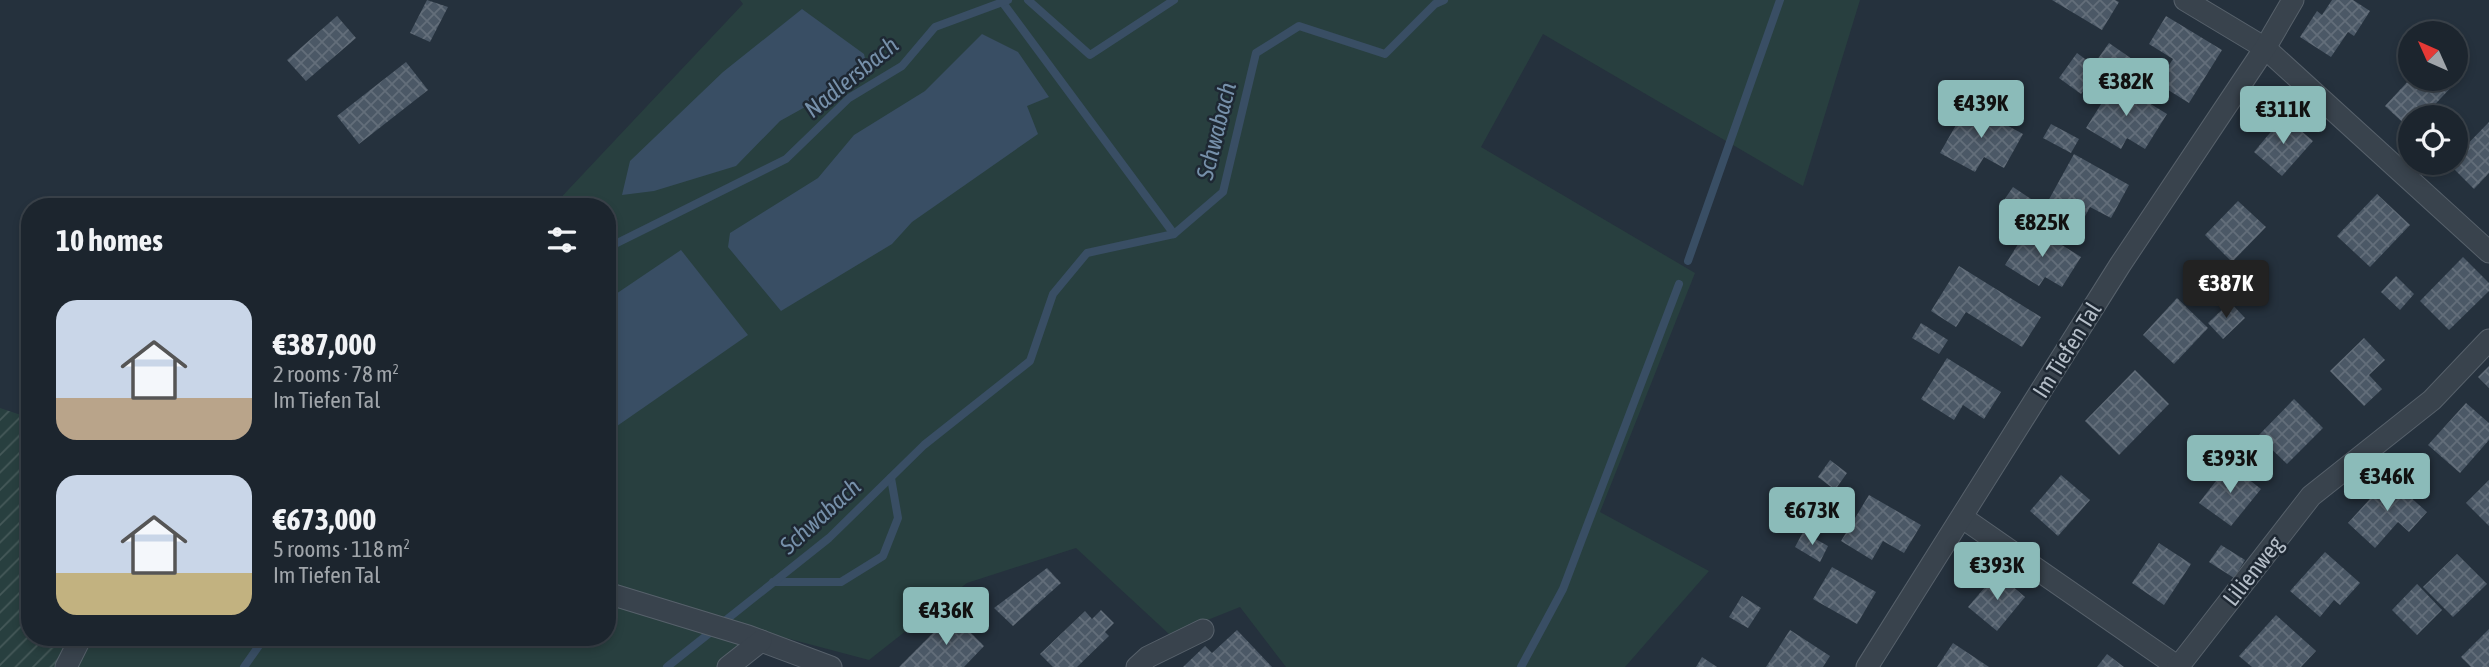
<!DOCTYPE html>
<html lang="en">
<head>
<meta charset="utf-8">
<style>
	:root { --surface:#1c252e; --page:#29313a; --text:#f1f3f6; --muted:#a0a5aa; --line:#3a424a; --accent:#8bbbb9 }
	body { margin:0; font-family:"Asap Condensed",sans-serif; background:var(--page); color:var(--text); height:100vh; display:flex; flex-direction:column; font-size:26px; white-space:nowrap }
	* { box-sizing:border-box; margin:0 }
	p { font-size:23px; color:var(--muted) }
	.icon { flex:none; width:38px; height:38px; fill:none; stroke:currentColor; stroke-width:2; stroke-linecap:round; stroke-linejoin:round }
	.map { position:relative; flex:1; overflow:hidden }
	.sheet { position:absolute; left:21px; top:198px; width:595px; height:448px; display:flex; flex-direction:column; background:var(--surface); border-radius:28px; box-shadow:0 4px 10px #0003,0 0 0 2px var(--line) }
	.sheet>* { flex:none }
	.needle { width:46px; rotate:315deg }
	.tools { position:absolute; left:2398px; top:21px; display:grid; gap:14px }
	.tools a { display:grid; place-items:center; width:70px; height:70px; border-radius:50%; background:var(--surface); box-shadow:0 4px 10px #0003,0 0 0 2px var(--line); font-size:35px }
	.price { position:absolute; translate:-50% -60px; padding:0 16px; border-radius:7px; background:var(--accent); color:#111; font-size:23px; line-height:46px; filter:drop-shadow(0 2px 4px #0008) }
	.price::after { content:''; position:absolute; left:50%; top:42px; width:21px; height:16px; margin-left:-10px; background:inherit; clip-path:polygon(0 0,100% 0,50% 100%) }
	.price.selected { background:#222; color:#fff }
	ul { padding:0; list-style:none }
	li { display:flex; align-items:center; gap:21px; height:175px; padding:0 35px }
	li span { display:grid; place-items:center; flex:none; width:196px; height:140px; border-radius:21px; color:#555 }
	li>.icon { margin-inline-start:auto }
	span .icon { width:84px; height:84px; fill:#fffc; stroke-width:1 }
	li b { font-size:30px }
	h2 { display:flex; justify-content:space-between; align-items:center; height:84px; padding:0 35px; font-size:30px }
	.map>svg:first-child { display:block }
</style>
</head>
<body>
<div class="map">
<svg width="2489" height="667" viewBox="0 0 2489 667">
	<defs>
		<pattern id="garden-furrows" width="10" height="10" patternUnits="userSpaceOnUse" patternTransform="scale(1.75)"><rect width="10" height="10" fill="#283f3f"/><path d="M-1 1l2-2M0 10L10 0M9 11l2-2" fill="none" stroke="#455959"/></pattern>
		<pattern id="building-cross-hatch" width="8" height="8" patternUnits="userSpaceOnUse" patternTransform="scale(1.75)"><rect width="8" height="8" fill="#4b5866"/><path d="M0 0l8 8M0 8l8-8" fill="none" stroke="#636e7a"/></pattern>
	</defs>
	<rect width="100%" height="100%" fill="#25313d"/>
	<path fill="#283f3f" d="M 740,0 L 1860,0 L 1803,186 L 1543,34 L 1481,147 L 1695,273 L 1600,512 L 1709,571 L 1625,667 L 1286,667 L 1240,607 L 1170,635 L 1076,548 L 967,583 L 869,660 L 771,634 L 747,667 L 56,667 L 68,637 L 607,637 L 607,206 L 553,206 L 743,4 Z"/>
	<path fill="url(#garden-furrows)" d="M 0,408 L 30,418 L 30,637 L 68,637 L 56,667 L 0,667 Z"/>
	<g fill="#394e64">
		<path d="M 802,9 L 864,54 L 868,72 L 780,121 L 736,166 L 654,191 L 622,195 L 630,161 L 723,72 Z"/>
		<path d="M 982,34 L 1018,52 L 1049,97 L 1027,106 L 1038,134 L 912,222 L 892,244 L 781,311 L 728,247 L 730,233 L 818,178 L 854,135 L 925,91 Z"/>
		<path d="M 681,250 L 748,335 L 607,433 L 607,300 Z"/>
	</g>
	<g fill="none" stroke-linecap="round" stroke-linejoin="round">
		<g stroke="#394e64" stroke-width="8">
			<path d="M 1028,0 L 1090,55 L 1174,0"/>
			<path d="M 1003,3 L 1174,234"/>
			<path d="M 607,248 L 786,159 L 849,98 L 902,66 L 935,27 L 1008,0"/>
			<path d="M 1688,261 L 1780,0"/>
			<path d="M 773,582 L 841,582 L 883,556 L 898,518 L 891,478"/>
			<path d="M 244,667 L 265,637"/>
			<path d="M 667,667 L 829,538 L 924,445 L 1030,361 L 1053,294 L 1087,253 L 1174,234 L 1223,192 L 1256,53 L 1299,26 L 1385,54 L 1435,4 L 1444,0"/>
			<path d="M 1521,667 L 1563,589 L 1679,284"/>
		</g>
	</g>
	<g fill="url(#building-cross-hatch)">
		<path d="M 427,0 L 448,7 L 430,42 L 410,33 Z"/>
		<path d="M 2052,0 L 2115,0 L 2119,2 L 2102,30 Z"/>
		<path d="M 2332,0 L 2353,0 L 2370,11 L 2354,36 L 2348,32 L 2331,57 L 2300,37 L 2317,11 L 2322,15 Z"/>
		<path d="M 337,16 L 356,38 L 306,81 L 287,60 Z"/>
		<path d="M 2166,16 L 2222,50 L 2189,103 L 2157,83 L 2173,59 L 2149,44 Z"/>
		<path d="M 2109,43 L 2142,66 L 2131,83 L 2097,60 Z"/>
		<path d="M 2077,53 L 2100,70 L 2081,94 L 2059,78 Z"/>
		<path d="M 406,62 L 428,90 L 359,144 L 337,116 Z"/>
		<path d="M 2455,75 L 2459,79 L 2423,117 L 2410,117 L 2410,129 L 2385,106 L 2410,79 L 2455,79 Z"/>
		<path d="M 2115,82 L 2167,114 L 2145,149 L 2127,138 L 2121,149 L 2086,128 Z"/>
		<path d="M 1968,104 L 2023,134 L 2004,168 L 1984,157 L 1975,172 L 1940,153 Z"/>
		<path d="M 2284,116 L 2313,141 L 2282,176 L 2254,152 Z"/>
		<path d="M 2489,122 L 2489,173 L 2474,189 L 2449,164 L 2455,163 L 2455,157 Z"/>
		<path d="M 2051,124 L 2079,139 L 2071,153 L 2043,138 Z"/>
		<path d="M 2074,154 L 2129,185 L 2111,218 L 2090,207 L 2082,222 L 2047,203 Z"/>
		<path d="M 2013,187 L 2046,209 L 2035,225 L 2002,203 Z"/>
		<path d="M 2377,194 L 2410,225 L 2370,267 L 2337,236 Z"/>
		<path d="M 2238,201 L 2266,227 L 2232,262 L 2205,235 Z"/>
		<path d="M 2030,225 L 2081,257 L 2062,287 L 2045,277 L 2039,286 L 2005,265 Z"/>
		<path d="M 2463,257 L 2489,283 L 2489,291 L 2449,330 L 2420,301 Z"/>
		<path d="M 1959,266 L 2041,317 L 2022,347 L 1966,312 L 1956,327 L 1931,311 Z"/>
		<path d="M 2396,276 L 2414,294 L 2400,310 L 2381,292 Z"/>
		<path d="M 2177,298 L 2208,328 L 2174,364 L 2143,335 Z"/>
		<path d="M 2230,302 L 2245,318 L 2223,339 L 2208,323 Z"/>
		<path d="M 1921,323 L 1948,340 L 1939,354 L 1912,338 Z"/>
		<path d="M 2364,338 L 2385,360 L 2369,375 L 2382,389 L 2364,406 L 2330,371 Z"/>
		<path d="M 1947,358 L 2001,392 L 1984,419 L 1963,405 L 1954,420 L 1921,399 Z"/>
		<path d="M 2489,366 L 2489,388 L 2478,377 Z"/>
		<path d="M 2135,370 L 2169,404 L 2119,455 L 2085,421 Z"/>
		<path d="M 2294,399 L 2323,428 L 2287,464 L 2258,436 Z"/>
		<path d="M 2466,403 L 2489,423 L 2489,440 L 2460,473 L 2428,445 Z"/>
		<path d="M 1830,460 L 1847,473 L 1835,490 L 1818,477 Z"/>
		<path d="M 2229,464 L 2261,489 L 2231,526 L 2199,503 Z"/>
		<path d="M 2061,475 L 2090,500 L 2058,536 L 2030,511 Z"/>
		<path d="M 2389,478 L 2427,512 L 2409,532 L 2398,522 L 2375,548 L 2348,523 Z"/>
		<path d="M 2489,480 L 2489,526 L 2466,503 Z"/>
		<path d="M 1869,495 L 1921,525 L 1904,553 L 1883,541 L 1872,560 L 1841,541 Z"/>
		<path d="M 1803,532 L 1828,546 L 1820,562 L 1795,547 Z"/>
		<path d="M 2159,543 L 2191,564 L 2164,605 L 2132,583 Z"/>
		<path d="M 2221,545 L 2245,560 L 2234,578 L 2209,562 Z"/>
		<path d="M 2325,552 L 2360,583 L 2340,605 L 2334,600 L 2320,617 L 2290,591 Z"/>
		<path d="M 2457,554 L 2487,584 L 2453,617 L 2423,587 Z"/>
		<path d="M 1832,567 L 1876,592 L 1857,624 L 1813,599 Z"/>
		<path d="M 1047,568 L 1061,583 L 1013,626 L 994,608 Z"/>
		<path d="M 1997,573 L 2025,597 L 1997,631 L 1968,607 Z"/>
		<path d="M 2417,584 L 2442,610 L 2417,635 L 2392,610 Z"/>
		<path d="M 1742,596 L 1761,608 L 1748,628 L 1729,617 Z"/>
		<path d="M 1101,610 L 1114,623 L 1105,632 L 1109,636 L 1077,667 L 1053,667 L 1040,654 L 1085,611 L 1092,619 Z"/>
		<path d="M 952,614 L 984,646 L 964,667 L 899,667 Z"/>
		<path d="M 2276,615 L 2316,651 L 2301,667 L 2252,667 L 2239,656 Z"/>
		<path d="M 2489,629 L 2489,667 L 2471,667 L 2461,657 Z"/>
		<path d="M 1237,630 L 1272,667 L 1183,667 L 1205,646 L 1212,653 Z"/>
		<path d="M 1790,630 L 1830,656 L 1823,667 L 1766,667 Z"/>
		<path d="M 1953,643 L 1989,667 L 1937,667 Z"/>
		<path d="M 2107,654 L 2124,667 L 2097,667 Z"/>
		<path d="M 1702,657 L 1717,667 L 1696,667 Z"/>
	</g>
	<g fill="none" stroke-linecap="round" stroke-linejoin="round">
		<g stroke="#57616b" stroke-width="23">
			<g id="minor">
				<path d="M 2185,0 L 2265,48 L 2489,252"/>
				<path d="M 1963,518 L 2178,667"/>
				<path d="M 607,593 L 748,636 L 831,667"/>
				<path d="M 66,667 L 81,637"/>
				<path d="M 728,667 L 761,641"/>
				<path d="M 1137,667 L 1148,657 L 1203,630"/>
				<path d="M 1867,667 L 2120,265 L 2265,48 L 2293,0"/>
				<path d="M 2178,667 L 2311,496 L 2432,400 L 2489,340"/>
			</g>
		</g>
		<use href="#minor" stroke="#39434d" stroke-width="21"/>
	</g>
	<g text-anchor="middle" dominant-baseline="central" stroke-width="5" stroke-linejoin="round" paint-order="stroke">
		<g font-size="23" fill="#b5bec8" stroke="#1e2833">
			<text transform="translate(2067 350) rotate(-58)">Im Tiefen Tal</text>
			<text transform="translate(2253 571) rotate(-52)">Lilienweg</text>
		</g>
		<g font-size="24" font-style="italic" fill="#7690aa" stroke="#1e2833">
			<text transform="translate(851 77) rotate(-39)">Nadlersbach</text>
			<text transform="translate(1216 131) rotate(-76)">Schwabach</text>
			<text transform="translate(820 516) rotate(-42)">Schwabach</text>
		</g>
	</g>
</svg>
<div class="tools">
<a><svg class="needle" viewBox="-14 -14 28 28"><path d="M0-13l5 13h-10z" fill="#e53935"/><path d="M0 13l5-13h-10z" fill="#a0a5aa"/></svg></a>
<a><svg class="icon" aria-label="locate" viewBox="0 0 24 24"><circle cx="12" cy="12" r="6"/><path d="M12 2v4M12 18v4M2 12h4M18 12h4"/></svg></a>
</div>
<b class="price" style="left:2126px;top:118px">€382K</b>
<b class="price" style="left:1981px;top:140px">€439K</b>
<b class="price" style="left:2283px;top:146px">€311K</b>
<b class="price" style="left:2042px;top:259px">€825K</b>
<b class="price selected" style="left:2226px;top:320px">€387K</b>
<b class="price" style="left:2230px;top:495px">€393K</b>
<b class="price" style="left:2387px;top:513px">€346K</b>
<b class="price" style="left:1812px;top:547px">€673K</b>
<b class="price" style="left:1997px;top:602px">€393K</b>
<b class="price" style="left:946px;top:647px">€436K</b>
<section class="sheet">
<h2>10 homes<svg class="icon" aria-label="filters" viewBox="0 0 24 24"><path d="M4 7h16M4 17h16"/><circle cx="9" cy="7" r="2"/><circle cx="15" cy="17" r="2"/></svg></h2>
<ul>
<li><span style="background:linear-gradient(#c9d6e8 70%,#b9a48a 0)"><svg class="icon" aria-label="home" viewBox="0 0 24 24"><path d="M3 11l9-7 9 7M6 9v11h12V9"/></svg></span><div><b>€387,000</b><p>2 rooms · 78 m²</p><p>Im Tiefen Tal</p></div></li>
<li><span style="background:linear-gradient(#c9d6e8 70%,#c2b280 0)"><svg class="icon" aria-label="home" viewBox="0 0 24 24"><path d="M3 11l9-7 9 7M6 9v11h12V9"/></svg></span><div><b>€673,000</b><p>5 rooms · 118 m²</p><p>Im Tiefen Tal</p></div></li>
</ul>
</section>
</div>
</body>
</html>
